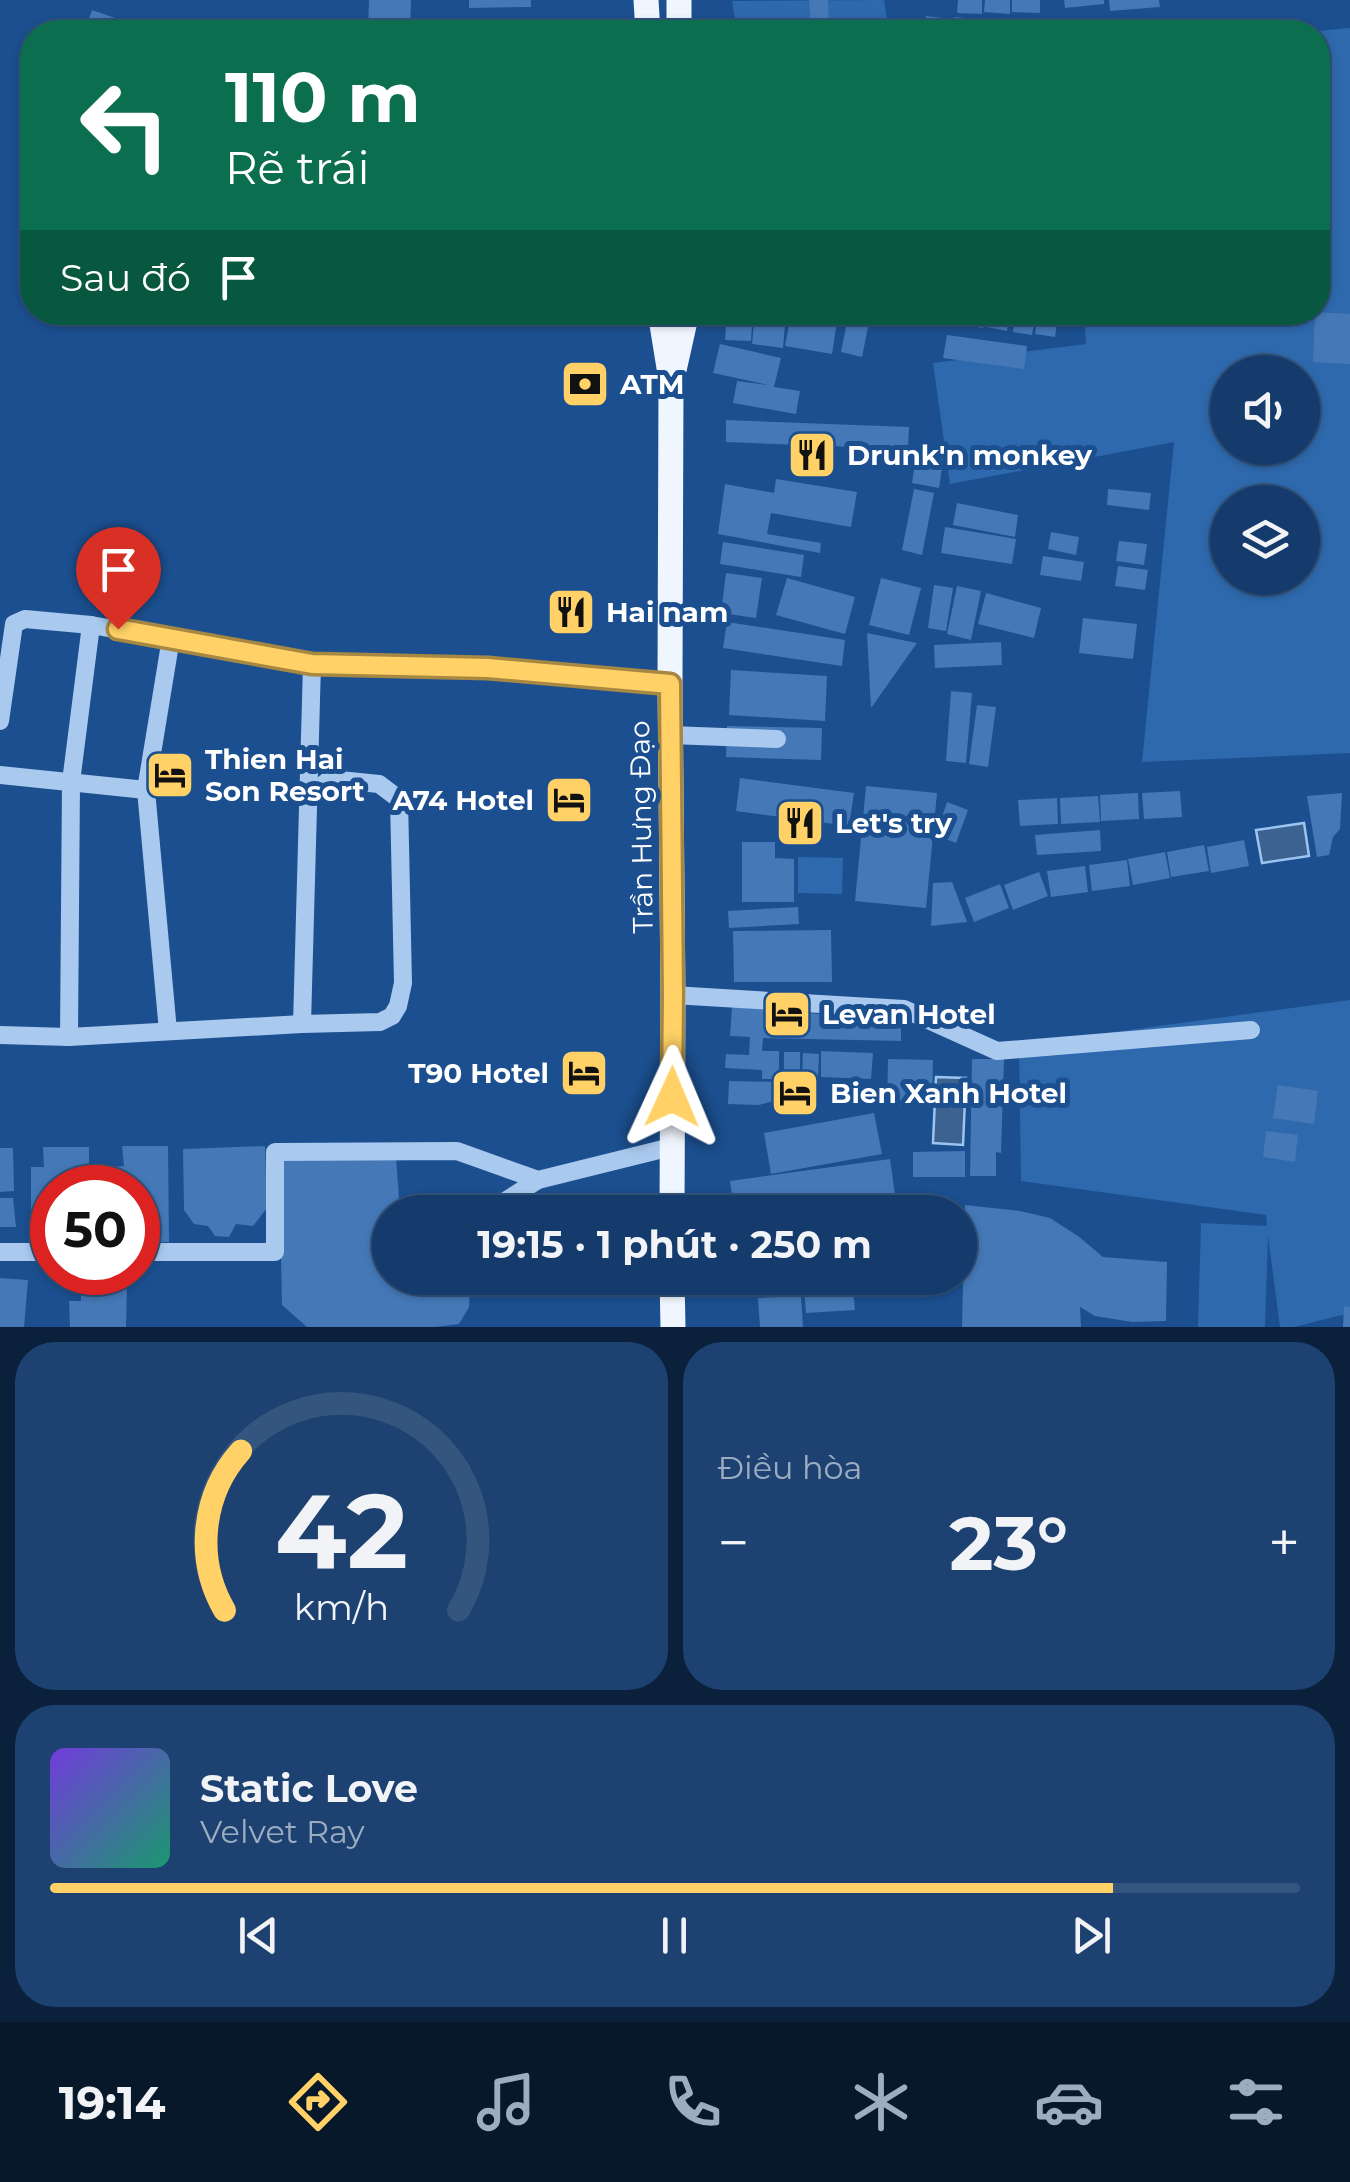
<!DOCTYPE html>
<html lang="vi">
<head>
<meta charset="utf-8">
<style>
	body { margin:0; font-family:Montserrat,sans-serif; background:#1d4271; color:#f1f3f6; height:100vh; display:flex; flex-direction:column; font-size:38px; white-space:nowrap }
	* { box-sizing:border-box; margin:0 }
	p { font-size:32px; color:#9dadc1 }
	.icon { flex:none; width:55px; height:55px; fill:none; stroke:currentColor; stroke-width:2; stroke-linecap:round; stroke-linejoin:round }
	.map { position:relative; height:1327px; overflow:hidden }
	.drawer { display:flex; flex-direction:column; gap:15px; padding:15px; background:#0b203b; flex:1 }
	.drawer>* { flex:none }
	.top-card { position:absolute; left:20px; top:20px; width:1310px; height:305px; border-radius:40px; box-shadow:0 2px 8px #0004,0 0 0 2px #33557e; background:#0b6e4f; color:#fff; overflow:hidden }
	.controls { position:absolute; left:1210px; top:355px; display:grid; gap:20px }
	.controls a { display:grid; place-items:center; width:110px; height:110px; border-radius:50%; background:#143b6b; box-shadow:0 2px 8px #0004,0 0 0 2px #33557e; font-size:50px }
	.speed { position:absolute; left:30px; top:1165px; display:flex; gap:20px; font-size:50px; font-weight:700; text-align:center }
	.speed>* { display:grid; place-content:center; width:130px; height:130px; border-radius:50%; background:#143b6b; box-shadow:0 2px 8px #0004,0 0 0 2px #33557e; line-height:1 }
	.speed .limit { border:15px solid #d22; background:#fff; color:#111 }
	.pin { position:absolute; display:grid; place-items:center; width:85px; height:85px; color:#fff; margin:-102px -42px; border-radius:50% 50% 50% 0; rotate:-45deg; box-shadow:0 0 10px #0007 }
	.pin .icon { rotate:45deg }
	.me { position:absolute; width:110px; margin:-55px; rotate:1deg; stroke-linejoin:round; filter:drop-shadow(0 0 8px #0008) }
	.turn { display:flex; align-items:center; gap:35px; height:210px; padding:0 40px; font-size:45px }
	.turn .icon { width:130px; height:130px; stroke-width:2.5 }
	.turn b { display:block; font-size:70px; line-height:85px }
	.then { display:flex; align-items:center; height:95px; padding:0 40px; background:#0003; gap:20px; font-size:38px }
	.big { font-size:75px; font-weight:700; line-height:1.1 }
	.drawer .card { flex:1; display:flex; flex-direction:column; justify-content:center; gap:15px; min-width:0; padding:0 35px; border-radius:40px; background:#1d4271 }
	.drawer .dial { align-items:center; gap:0 }
	.dial svg { height:260px; overflow:visible; fill:none; stroke:#33557e; stroke-width:7; stroke-linecap:round; text-anchor:middle }
	.dial text { fill:#f1f3f6; stroke:none }
	.song { display:flex; align-items:center; gap:30px }
	.cover { width:120px; height:120px; border-radius:15px; background:linear-gradient(135deg,hsl(260 70% 55%),hsl(160 70% 35%)) }
	.played { height:10px; border-radius:5px; background:linear-gradient(90deg,#ffd166 85%,#33557e 85%) }
	.keys { display:flex; justify-content:space-around; direction:ltr }
	.heat { display:flex; justify-content:space-between; align-items:center; font-size:55px; direction:ltr }
	.drawer .tiles { flex:1; display:grid; gap:15px; grid-template-columns:1fr 1fr }
	.card:last-child { grid-column:span 2 }
	.trip { position:absolute; left:372px; top:1195px; width:605px; height:100px; border-radius:50px; background:#143b6b; box-shadow:0 2px 8px #0004,0 0 0 2px #33557e; font-weight:700; line-height:100px; text-align:center }
	.dock { display:flex; height:160px; justify-content:space-around; align-items:center; background:#08182b; color:#9dadc1 }
	.dock .icon { width:70px; height:70px }
	.dock .active { color:#ffd166 }
	.dock b { font-size:45px; color:#f1f3f6 }
	.map>svg:first-child { display:block }
</style>
</head>
<body>
<div class="map">
<svg width="1350" height="1327" viewBox="0 0 1350 1327">
	<rect width="100%" height="100%" fill="#1b4f8f"/>
	<!-- green -->
	<g fill="#2e69ad" fill-rule="evenodd">
		<path d="M884,0L889,32H737L732,1Z"/>
		<path d="M1350,28V753L1142,762L1174,442L950,484L933,363L1086,344L1084,313L1318,312V32H1306ZM1228,372H1302V448H1228ZM1228,502H1302V578H1228Z"/>
		<path d="M798,857L843,858L842,894L798,893Z"/>
		<path d="M1350,1000V1313L1294,1327H1280L1268,1236L1265,1327H1198L1201,1223L1267,1226L1266,1215L1021,1181L1019,1045Z"/>
	</g>
	<!-- water -->
	<g fill="#3c6290" stroke="#9cc4f0" stroke-width="2.5">
		<path d="M1304,823L1309,856L1262,863L1256,830Z"/>
		<path d="M936,1077L966,1078L963,1145L933,1143Z"/>
	</g>
	<!-- building -->
	<g fill="#4478b7">
		<path d="M369,0H411L410,32H368Z"/>
		<path d="M469,0H531V7L469,8Z"/>
		<path d="M809,0H828L829,27H811Z"/>
		<path d="M958,0H982V14L957,13Z"/>
		<path d="M985,0H1010V14L984,12Z"/>
		<path d="M1012,0H1040V13L1012,12Z"/>
		<path d="M1064,0H1104V4L1065,8Z"/>
		<path d="M1109,0H1159L1160,7L1110,11Z"/>
		<path d="M92,10L121,20L117,32H84Z"/>
		<path d="M926,16L950,19L948,32H924Z"/>
		<path d="M954,17L1012,22L1011,32H953Z"/>
		<path d="M1051,18L1077,22L1075,32H1048Z"/>
		<path d="M1016,20L1046,21V32H1015Z"/>
		<path d="M755,312H786L783,348L752,344Z"/>
		<path d="M965,312H985L983,328L963,325Z"/>
		<path d="M989,312H1009L1007,331L987,327Z"/>
		<path d="M1016,312H1036L1032,335L1013,332Z"/>
		<path d="M1038,312L1058,315L1055,337L1035,334Z"/>
		<path d="M1315,312L1350,314V364L1313,362Z"/>
		<path d="M791,314L837,321L832,354L785,346Z"/>
		<path d="M848,317L869,322L862,357L841,352Z"/>
		<path d="M726,324L752,325L751,341L725,340Z"/>
		<path d="M947,335L1027,346L1024,369L943,358Z"/>
		<path d="M720,344L781,358L774,387L800,391L796,414L733,403L737,381L769,385L713,373Z"/>
		<path d="M726,420L909,427L908,449L726,442Z"/>
		<path d="M918,443L945,447L939,488L912,483Z"/>
		<path d="M776,479L857,492L851,527L771,513L767,534L821,543L820,553L718,534L725,484L774,493Z"/>
		<path d="M914,489L934,493L922,555L902,550Z"/>
		<path d="M1108,489L1151,493L1149,510L1107,505Z"/>
		<path d="M957,503L1018,515L1015,537L953,525Z"/>
		<path d="M945,527L1016,539L1012,564L941,553Z"/>
		<path d="M1051,532L1079,537L1076,555L1048,549Z"/>
		<path d="M1119,541L1147,544L1144,565L1116,561Z"/>
		<path d="M723,542L804,555L801,577L720,564Z"/>
		<path d="M1043,556L1084,562L1081,581L1040,575Z"/>
		<path d="M1118,566L1148,570L1145,590L1115,586Z"/>
		<path d="M726,573L762,578L756,618L721,613Z"/>
		<path d="M787,578L855,597L845,634L776,615Z"/>
		<path d="M881,578L921,588L909,635L869,625Z"/>
		<path d="M934,585L953,588L946,631L928,628Z"/>
		<path d="M957,586L981,591L971,640L947,634Z"/>
		<path d="M986,593L1041,608L1034,638L978,624Z"/>
		<path d="M1083,618L1137,624L1133,659L1079,653Z"/>
		<path d="M727,622L845,640L842,666L723,648Z"/>
		<path d="M867,633L917,643L871,708Z"/>
		<path d="M1001,642L1002,665L935,668L934,645Z"/>
		<path d="M731,670L827,676L825,721L729,715Z"/>
		<path d="M951,691L972,693L966,763L946,761Z"/>
		<path d="M977,705L996,707L988,767L969,764Z"/>
		<path d="M727,726L822,728L821,760L726,757Z"/>
		<path d="M740,778L854,793L849,826L736,811Z"/>
		<path d="M866,786L937,793L926,908L855,901Z"/>
		<path d="M1180,791L1182,817L1144,819L1142,793Z"/>
		<path d="M1138,793L1139,819L1101,821L1100,795Z"/>
		<path d="M1342,793L1340,829L1333,837L1329,855L1317,857L1307,796Z"/>
		<path d="M1098,796L1100,822L1061,824L1060,798Z"/>
		<path d="M1057,798L1058,824L1020,826L1018,800Z"/>
		<path d="M947,802L968,810L956,843L936,835Z"/>
		<path d="M1100,830L1101,851L1037,855L1035,835Z"/>
		<path d="M1244,840L1249,866L1211,873L1207,847Z"/>
		<path d="M742,842H775V858L794,859V902H742Z"/>
		<path d="M1204,845L1209,871L1171,877L1167,852Z"/>
		<path d="M1165,852L1170,878L1133,885L1128,859Z"/>
		<path d="M1127,860L1130,886L1092,891L1089,865Z"/>
		<path d="M1085,866L1088,892L1051,897L1047,871Z"/>
		<path d="M1039,872L1048,896L1013,910L1004,885Z"/>
		<path d="M952,882L967,922L931,926L933,883Z"/>
		<path d="M1000,884L1009,908L974,922L965,898Z"/>
		<path d="M798,907L799,924L729,928L728,911Z"/>
		<path d="M831,930L832,982H734L733,931Z"/>
		<path d="M732,1007L820,1014L901,1016V1041L763,1038L762,1051H779V1079H762V1070L725,1068L726,1054L749,1055L750,1037L730,1036Z"/>
		<path d="M821,1051L873,1053L871,1079L821,1077Z"/>
		<rect x="784" y="1052" width="16" height="24"/>
		<path d="M803,1053L819,1054L818,1078L802,1077Z"/>
		<path d="M888,1059L933,1060L932,1106L887,1105Z"/>
		<path d="M972,1059H1004L1001,1153L996,1152V1176H970Z"/>
		<path d="M729,1081L783,1082V1098L759,1105L728,1104Z"/>
		<path d="M815,1082L816,1095L790,1097L789,1084Z"/>
		<path d="M1278,1085L1318,1091L1314,1124L1273,1118Z"/>
		<path d="M874,1113L882,1154L771,1174L764,1133Z"/>
		<path d="M1266,1131L1298,1135L1295,1162L1263,1157Z"/>
		<path d="M122,1146H168L169,1242L138,1243V1188H110V1167L124,1166Z"/>
		<path d="M265,1146L267,1208L253,1226L236,1224L229,1237L215,1236L208,1226L194,1224L184,1210L183,1149Z"/>
		<path d="M43,1147H89V1188H52V1244H46L45,1227L31,1228V1167H44Z"/>
		<path d="M0,1148H13L14,1191L0,1192Z"/>
		<path d="M965,1151V1177H913V1152Z"/>
		<path d="M279,1156L396,1157L400,1212H390V1278H455L470,1290L469,1307L459,1324L435,1327H307L282,1305Z"/>
		<path d="M890,1159L897,1209L867,1212H734L730,1181Z"/>
		<path d="M0,1198H13L16,1227H0Z"/>
		<path d="M965,1205L1020,1211L1050,1218L1078,1236L1103,1257L1167,1262L1166,1321L1132,1322L1095,1316L1080,1307L1081,1327H962Z"/>
		<path d="M0,1278L28,1280L24,1327H0Z"/>
		<path d="M749,1278H796L797,1287L750,1289Z"/>
		<path d="M829,1278H852L855,1310L806,1313L803,1279Z"/>
		<path d="M81,1284H127L126,1327H70L69,1301H81Z"/>
		<path d="M801,1296L803,1327H760L758,1298Z"/>
		<path d="M1344,1306L1350,1307V1327H1343Z"/>
	</g>
	<g fill="none" stroke-linecap="round" stroke-linejoin="round">
		<!-- minor -->
		<g stroke="#a9c9ee" stroke-width="18">
			<path d="M0,721L14,624L25,619L91,625L312,664L487,669L670,684"/>
			<path d="M670,735L777,739"/>
			<path d="M0,775L146,790"/>
			<path d="M673,995L904,1009L997,1051L1251,1030"/>
			<path d="M302,1024L312,664"/>
			<path d="M168,1031L146,790L171,638"/>
			<path d="M0,1035L69,1037L302,1024L380,1022L392,1016L398,1006L403,983L399,799L379,784L330,779L309,796"/>
			<path d="M69,1037L71,782L91,625"/>
			<path d="M488,1212L538,1180"/>
			<path d="M0,1252H52"/>
			<path d="M138,1252H275V1152L457,1151L538,1180L671,1147"/>
		</g>
		<!-- major -->
		<g stroke="#f0f6ff" stroke-width="25">
			<path d="M646,0L648,32"/>
			<path d="M679,0V32"/>
			<path d="M660,312L671,380L670,684L673,995L672,1212"/>
			<path d="M674,370L687,312"/>
			<path d="M672,1278L673,1327"/>
		</g>
	</g>
	<g fill="none" stroke-linecap="round" stroke-linejoin="round">
		<!-- route casing -->
		<g stroke="#a68842" stroke-width="25">
			<path id="route" d="M118,629L312,664L488,668L670,684L673,994L672,1097"/>
		</g>
		<!-- route -->
		<use href="#route" stroke="#ffd166" stroke-width="18"/>
	</g>
	<!-- icons -->
	<defs>
		<g id="bank-square" transform="scale(2.5)"><rect x="-9" y="-9" width="18" height="18" rx="4" fill="#ffd166" stroke="#1b4f8f"/><path d="M-6-4H6V4H-6ZM0-2.3a2.3 2.3 0 1 0 0 4.6a2.3 2.3 0 1 0 0-4.6Z" fill="#111"/></g>
		<g id="restaurant-square" transform="scale(2.5)"><rect x="-9" y="-9" width="18" height="18" rx="4" fill="#ffd166" stroke="#1b4f8f"/><path d="M-5-6h1v4h1v-4h1v4h1v-4h1v5L-1.5 .5V6h-2V.5L-5-1ZM5-6V6H3V1.5H1.5Q1.5-4 5-6Z" fill="#111"/></g>
		<g id="hotel-square" transform="scale(2.5)"><rect x="-9" y="-9" width="18" height="18" rx="4" fill="#ffd166" stroke="#1b4f8f"/><path d="M-6-4.5h1.5V1H6V5H4.5V3h-9V5H-6ZM-4 0a1.8 1.8 0 1 1 3.6 0ZM.5 0V-2.5h3Q6-2.5 6 0Z" fill="#111"/></g>
	</defs>
	<g fill-rule="evenodd">
		<use href="#bank-square" x="585" y="384"/>
		<use href="#restaurant-square" x="812" y="455"/>
		<use href="#restaurant-square" x="571" y="612"/>
		<use href="#hotel-square" x="170" y="775"/>
		<use href="#hotel-square" x="569" y="800"/>
		<use href="#restaurant-square" x="800" y="823"/>
		<use href="#hotel-square" x="787" y="1014"/>
		<use href="#hotel-square" x="584" y="1073"/>
		<use href="#hotel-square" x="795" y="1093"/>
	</g>
	<g text-anchor="middle" dominant-baseline="central" stroke-width="10" stroke-linejoin="round" paint-order="stroke">
		<!-- poi labels -->
		<g font-size="28" font-weight="bold" fill="#fff" stroke="#1b4f8f" text-anchor="start">
			<text x="620" y="384">ATM</text>
			<text x="847" y="455">Drunk'n monkey</text>
			<text x="606" y="612">Hai nam</text>
			<text x="205" y="759">Thien Hai<tspan x="205" dy="32">Son Resort</tspan></text>
			<text x="534" y="800" text-anchor="end">A74 Hotel</text>
			<text x="835" y="823">Let's try</text>
			<text x="822" y="1014">Levan Hotel</text>
			<text x="549" y="1073" text-anchor="end">T90 Hotel</text>
			<text x="830" y="1093">Bien Xanh Hotel</text>
		</g>
		<!-- street labels -->
		<g font-size="28" fill="#fff" stroke="#1b4f8f">
			<text transform="translate(641 827) rotate(-91)">Trần Hưng Đạo</text>
		</g>
	</g>
</svg>
<div class="controls">
<a><svg class="icon" aria-label="sound" viewBox="0 0 24 24"><path d="M4 9h4l5-4v14l-5-4H4zM17 9q2 3 0 6"/></svg></a>
<a><svg class="icon" aria-label="layers" viewBox="0 0 24 24"><path d="M12 4l9 5-9 5-9-5zM3 14l9 5 9-5"/></svg></a>
</div>
<div class="speed"><div class="limit">50</div></div>
<div class="pin" style="left:118px;top:629px;background:#d93025"><svg class="icon" aria-label="arrive" viewBox="0 0 24 24"><path d="M6 21V4h12l-3 4 3 4H6"/></svg></div>
<svg class="me" style="left:672px;top:1097px" viewBox="-20 -20 40 40"><path d="M0-17L14 15 0 8-14 15z" fill="#ffd166" stroke="#fff" stroke-width="4"/></svg>
<div class="trip">19:15 · 1 phút · 250 m</div>
<div class="top-card">
<div class="turn"><svg class="icon" aria-label="left" viewBox="0 0 24 24"><path d="M17 20v-9H6M10 6l-5 5 5 5"/></svg><div><b>110 m</b>Rẽ trái</div></div>
<div class="then">Sau đó<svg class="icon" aria-label="arrive" viewBox="0 0 24 24"><path d="M6 21V4h12l-3 4 3 4H6"/></svg></div>
</div>
</div>
<section class="drawer">
<div class="tiles">
<div class="card dial"><svg viewBox="0 0 100 80">
<path d="M14 69A42 42 0 1 1 86 69"/>
<path d="M14 69A42 42 0 0 1 19 20" stroke="#ffd166"/>
<text x="50" y="56" font-size="32" font-weight="700">42</text>
<text x="50" y="72" font-size="11">km/h</text>
</svg></div>
<div class="card"><p>Điều hòa</p>
<div class="heat"><a>−</a><b class="big">23°</b><a>+</a></div>
</div>
<div class="card">
<div class="song"><i class="cover"></i><div><b>Static Love</b><p>Velvet Ray</p></div></div>
<div class="played"></div>
<div class="keys"><svg class="icon" aria-label="previous" viewBox="0 0 24 24"><path d="M18 5L8 12l10 7zM5 5v14"/></svg><svg class="icon" aria-label="pause" viewBox="0 0 24 24"><path d="M8 5v14M16 5v14"/></svg><svg class="icon" aria-label="next" viewBox="0 0 24 24"><path d="M6 5l10 7-10 7zM19 5v14"/></svg></div>
</div>
</div>
</section>
<nav class="dock">
<b>19:14</b>
<svg class="icon active" aria-label="directions" viewBox="0 0 24 24"><path d="M12 3l9 9-9 9-9-9zM9 14v-3h6M13 9l2 2-2 2"/></svg>
<svg class="icon" aria-label="music" viewBox="0 0 24 24"><path d="M9 18V5l10-2v13"/><circle cx="6" cy="18" r="3"/><circle cx="16" cy="16" r="3"/></svg>
<svg class="icon" aria-label="phone" viewBox="0 0 24 24"><path d="M5 4h4l2 5-3 2q2 4 5 5l2-3 5 2v4C11 20 4 13 5 4z"/></svg>
<svg class="icon" aria-label="climate" viewBox="0 0 24 24"><path d="M12 3v18M4 7l16 10M4 17L20 7"/></svg>
<svg class="icon" aria-label="car" viewBox="0 0 24 24"><path d="M5 17H2v-5l4-1 3-4h7l3 4 3 1v5h-3M9 17h6M6 11h13"/><circle cx="7" cy="17" r="2"/><circle cx="17" cy="17" r="2"/></svg>
<svg class="icon" aria-label="filters" viewBox="0 0 24 24"><path d="M4 7h16M4 17h16"/><circle cx="9" cy="7" r="2"/><circle cx="15" cy="17" r="2"/></svg>
</nav>
</body>
</html>
